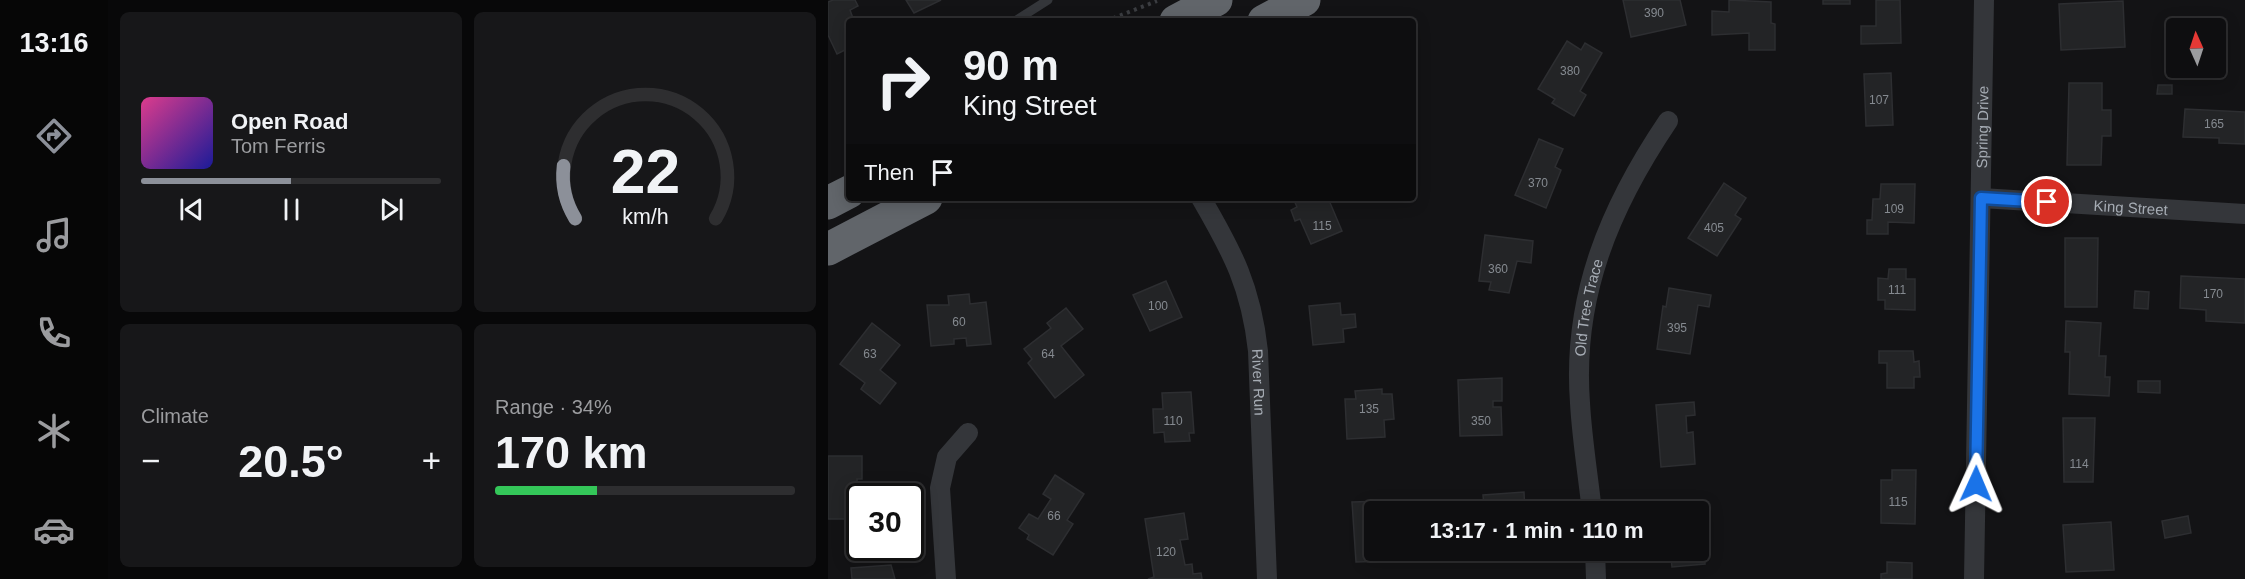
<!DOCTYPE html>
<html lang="en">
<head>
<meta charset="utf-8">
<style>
	body { margin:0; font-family:Helvetica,sans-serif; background:#171719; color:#f1f3f6; height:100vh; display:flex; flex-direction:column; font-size:22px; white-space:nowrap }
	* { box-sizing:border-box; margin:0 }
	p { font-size:20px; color:#9b9c9f }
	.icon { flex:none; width:33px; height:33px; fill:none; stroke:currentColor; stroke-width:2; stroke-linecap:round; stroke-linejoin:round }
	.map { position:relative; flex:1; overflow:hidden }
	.drawer { display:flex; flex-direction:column; gap:12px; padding:12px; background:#080809; width:720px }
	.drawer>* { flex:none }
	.top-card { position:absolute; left:18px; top:18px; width:570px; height:183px; border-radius:6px; box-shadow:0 3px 15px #0003,0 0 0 2px #2e2e30; background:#0e0e10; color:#f1f3f6; overflow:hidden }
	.needle { width:39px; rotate:357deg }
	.tools { position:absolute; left:1338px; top:18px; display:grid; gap:12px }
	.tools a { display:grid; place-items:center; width:60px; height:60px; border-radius:6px; background:#0e0e10; box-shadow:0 3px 15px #0003,0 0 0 2px #2e2e30; font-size:30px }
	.speed { position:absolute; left:18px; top:483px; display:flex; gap:12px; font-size:30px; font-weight:700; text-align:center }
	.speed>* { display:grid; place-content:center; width:78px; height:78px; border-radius:50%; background:#0e0e10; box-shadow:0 3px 15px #0003,0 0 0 2px #2e2e30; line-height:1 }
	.speed .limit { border:3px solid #111; border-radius:9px; background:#fff; color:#111 }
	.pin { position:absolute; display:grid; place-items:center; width:51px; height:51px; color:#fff; margin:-26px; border:3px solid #fff; border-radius:50%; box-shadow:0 2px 6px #0007 }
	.me { position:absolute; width:66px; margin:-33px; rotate:1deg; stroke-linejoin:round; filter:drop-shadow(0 0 4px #0008) }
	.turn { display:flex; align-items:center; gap:21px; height:126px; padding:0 18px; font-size:27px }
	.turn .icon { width:78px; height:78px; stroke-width:2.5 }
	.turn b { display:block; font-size:42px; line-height:51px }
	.then { display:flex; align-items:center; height:57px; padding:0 18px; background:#0003; gap:12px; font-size:22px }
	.big { font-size:45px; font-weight:800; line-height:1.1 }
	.drawer .widget { flex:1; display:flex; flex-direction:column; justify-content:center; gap:9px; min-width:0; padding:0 21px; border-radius:9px; background:#171719 }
	.drawer .dial { align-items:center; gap:0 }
	.dial svg { height:156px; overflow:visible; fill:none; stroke:#2e2e30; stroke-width:7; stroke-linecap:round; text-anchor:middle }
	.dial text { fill:#f1f3f6; stroke:none }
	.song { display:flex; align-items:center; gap:18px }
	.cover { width:72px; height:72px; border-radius:9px; background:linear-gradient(135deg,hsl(330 70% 55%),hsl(240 70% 35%)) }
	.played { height:6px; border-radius:3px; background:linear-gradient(90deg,#8c9099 50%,#2e2e30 50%) }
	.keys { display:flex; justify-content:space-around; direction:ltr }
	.heat { display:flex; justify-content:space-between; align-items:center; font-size:33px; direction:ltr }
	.charge { height:9px; border-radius:4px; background:linear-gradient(90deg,#34c759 34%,#2e2e30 0) }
	.drawer .tiles { flex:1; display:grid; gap:12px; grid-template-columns:repeat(2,1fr) }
	.trip { position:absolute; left:536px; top:501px; width:345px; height:60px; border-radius:6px; background:#0e0e10; box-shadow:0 3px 15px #0003,0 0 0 2px #2e2e30; font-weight:800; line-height:60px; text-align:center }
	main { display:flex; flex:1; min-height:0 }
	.tabs { display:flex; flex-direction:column; width:108px; justify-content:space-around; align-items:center; background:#060606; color:#9b9c9f }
	.tabs .icon { width:42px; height:42px }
	.tabs .active { color:#8c9099 }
	.tabs b { font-size:27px; color:#f1f3f6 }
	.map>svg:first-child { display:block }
</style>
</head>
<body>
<main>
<nav class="tabs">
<b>13:16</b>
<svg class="icon active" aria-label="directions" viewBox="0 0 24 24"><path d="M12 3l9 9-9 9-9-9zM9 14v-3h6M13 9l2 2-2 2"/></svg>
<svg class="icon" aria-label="music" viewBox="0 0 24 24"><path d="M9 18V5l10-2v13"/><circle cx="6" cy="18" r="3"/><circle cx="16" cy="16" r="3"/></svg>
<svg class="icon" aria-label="phone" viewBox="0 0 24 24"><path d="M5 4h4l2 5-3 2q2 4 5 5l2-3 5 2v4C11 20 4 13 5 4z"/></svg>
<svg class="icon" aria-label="climate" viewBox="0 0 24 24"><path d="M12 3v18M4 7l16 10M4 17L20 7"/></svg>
<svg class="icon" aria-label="car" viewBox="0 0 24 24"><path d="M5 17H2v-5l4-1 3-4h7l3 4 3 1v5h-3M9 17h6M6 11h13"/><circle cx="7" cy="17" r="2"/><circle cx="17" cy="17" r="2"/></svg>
</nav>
<section class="drawer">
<div class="tiles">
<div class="widget">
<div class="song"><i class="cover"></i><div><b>Open Road</b><p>Tom Ferris</p></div></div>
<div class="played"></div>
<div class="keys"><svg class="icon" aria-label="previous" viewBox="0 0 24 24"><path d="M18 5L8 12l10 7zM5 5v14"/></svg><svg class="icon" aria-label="pause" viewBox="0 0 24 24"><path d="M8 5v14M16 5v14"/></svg><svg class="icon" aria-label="next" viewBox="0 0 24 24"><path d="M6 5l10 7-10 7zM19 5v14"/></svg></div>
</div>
<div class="widget dial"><svg viewBox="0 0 100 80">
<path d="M14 69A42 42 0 1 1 86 69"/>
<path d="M14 69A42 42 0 0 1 8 42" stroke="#8c9099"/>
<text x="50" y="56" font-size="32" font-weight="700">22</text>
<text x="50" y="72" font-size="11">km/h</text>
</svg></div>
<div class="widget"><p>Climate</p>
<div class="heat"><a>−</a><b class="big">20.5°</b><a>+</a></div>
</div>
<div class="widget"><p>Range · 34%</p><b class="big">170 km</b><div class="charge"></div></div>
</div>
</section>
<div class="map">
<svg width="1417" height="579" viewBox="0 0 1417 579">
	<rect width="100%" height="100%" fill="#131315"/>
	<!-- building -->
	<g fill="#232426" stroke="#2d2e31" stroke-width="1.5">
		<path d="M5,0H27L30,6L22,10L26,21H21V48L9,54L0,35V2Z"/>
		<path d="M78,0H113L86,13Z"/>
		<path d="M795,0H852L858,25L803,37Z"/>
		<path d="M901,0L943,2V23L947,24V50H921V33L884,35V11L901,12Z"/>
		<rect x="995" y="0" width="27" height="4"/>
		<path d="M1048,0H1072L1073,43L1033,44V26H1048Z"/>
		<path d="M1295,1L1297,47L1233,50L1231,4Z"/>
		<path d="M739,41L753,50L757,43L774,53L752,91L758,95L746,116L724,103L727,99L710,89Z"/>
		<path d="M1063,73L1065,125L1038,126L1036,74Z"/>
		<path d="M1241,83H1274V110H1283V136H1274L1273,165H1239Z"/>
		<path d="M1330,85H1344V94H1329Z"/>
		<path d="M1357,109L1417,112V144L1391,143V138L1355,137Z"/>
		<path d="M711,139L735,149L727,167L733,170L718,208L687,195Z"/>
		<path d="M896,183L918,198L907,215L913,219L889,256L860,238Z"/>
		<path d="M1053,184H1087L1086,223L1060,222V234H1039V220H1044L1045,199H1052Z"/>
		<path d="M465,198H500L514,231L483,244L472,219L467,221L463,210L469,207Z"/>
		<path d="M657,235L705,241L703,263L689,261L681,293L661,290L663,282L651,281Z"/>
		<path d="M1237,238H1270L1269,307H1237Z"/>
		<path d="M1061,269H1078V279H1087V310L1057,309V300H1050V278L1060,279Z"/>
		<path d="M1353,276L1417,279V323L1378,321V310L1352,308Z"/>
		<path d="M338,281L354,317L322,331L305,295Z"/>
		<path d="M841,288L883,295L881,307L870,305L862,354L829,349L835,306L838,307Z"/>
		<path d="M1307,291L1321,292L1320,309L1306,308Z"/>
		<path d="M141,294L142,304L158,302L163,344L139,346L138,338L126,339V344L103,346L99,305H121L120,296Z"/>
		<path d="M512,303L513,315L527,314L528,327L515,329L516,342L485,345L481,306Z"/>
		<path d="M238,308L255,329L233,346L256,375L227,398L200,363L204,359L196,349L223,328L219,323Z"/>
		<path d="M1238,321L1273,323L1271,356H1278L1277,377H1282L1281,396L1241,394L1242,352H1237Z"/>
		<path d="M44,323L72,345L52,370L68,383L52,404L33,389L37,383L12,364Z"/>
		<path d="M1051,351H1085L1086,362L1091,361L1092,377H1086V388H1059V363H1051Z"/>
		<path d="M674,378V401H665V407H673L674,435L632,436L630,380Z"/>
		<path d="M1310,381H1332V393L1310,392Z"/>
		<path d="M554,389V394H564L566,419L556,420L557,437L519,439L517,399H528L527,391Z"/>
		<path d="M363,392L366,433H361L362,441L337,442L336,432L326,433L325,409H335L334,393Z"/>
		<path d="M866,402L867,415L858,416L859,433L865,432L867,464L833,467L828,405Z"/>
		<path d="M1235,418H1267L1265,482H1236Z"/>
		<path d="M0,456H34V479H29L30,519H0Z"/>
		<path d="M1064,470H1088L1087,524L1053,523V480H1064Z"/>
		<path d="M227,475L256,494L239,520L245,524L225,555L199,539L201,535L191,528L201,514L210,519L223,499L215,494Z"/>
		<path d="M696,492L697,512H666V507H656L655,495Z"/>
		<path d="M558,501L559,512H546V550H559L560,561L528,562L524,502Z"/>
		<path d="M873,508L877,564L844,567L842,550H870V512L843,510Z"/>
		<path d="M356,513L360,539L352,540L357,565L364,564L365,574L373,573L374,579H320L326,577L317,519Z"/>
		<path d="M1360,516L1363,533L1337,538L1334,521Z"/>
		<path d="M1283,522L1286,570L1238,572L1235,525Z"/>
		<path d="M665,550H700V555L665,557Z"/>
		<path d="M1059,562L1084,563V579H1053V574L1059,573Z"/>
		<path d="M63,565L67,579H24L23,568Z"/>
	</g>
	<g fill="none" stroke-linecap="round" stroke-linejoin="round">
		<!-- path -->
		<path stroke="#3b3d41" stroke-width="4" stroke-dasharray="3 4.5" stroke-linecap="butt" d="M278,21L329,1"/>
		<!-- lane -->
		<path stroke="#34363a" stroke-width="9" d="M187,21L220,0"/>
		<!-- street -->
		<g stroke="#34363a" stroke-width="20">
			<path id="s1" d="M373,198C405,253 423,287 430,351L439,579"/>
			<path id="s2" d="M1153,198L1417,214"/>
			<path id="s3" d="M764,512C760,475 754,439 752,403C744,296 782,207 840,121"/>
			<path d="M767,550L768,579"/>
			<path d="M118,579L112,488L119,457L140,433"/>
			<path id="s4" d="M1146,579L1156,0"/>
		</g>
		<!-- highway -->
		<g stroke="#61656a" stroke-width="33">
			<path d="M348,21L388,0"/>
			<path d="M436,21L476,0"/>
			<path d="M0,203L21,192"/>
			<path d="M0,249L98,198"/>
		</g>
	</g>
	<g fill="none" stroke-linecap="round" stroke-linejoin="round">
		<!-- route casing -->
		<g stroke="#114b97" stroke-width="15">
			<path id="route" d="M1148,484L1153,198L1219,202"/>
		</g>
		<!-- route -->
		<use href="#route" stroke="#1a73e8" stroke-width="10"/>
	</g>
	<g text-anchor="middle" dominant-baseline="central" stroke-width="6" stroke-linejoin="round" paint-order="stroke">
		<!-- number labels -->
		<g font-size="12" fill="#858a90">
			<text x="826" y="13">390</text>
			<text x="742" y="71">380</text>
			<text x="1051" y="100">107</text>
			<text x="1386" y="124">165</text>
			<text x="710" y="183">370</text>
			<text x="1066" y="209">109</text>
			<text x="494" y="226">115</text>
			<text x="886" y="228">405</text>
			<text x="670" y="269">360</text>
			<text x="1069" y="290">111</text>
			<text x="1385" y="294">170</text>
			<text x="330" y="306">100</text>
			<text x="131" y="322">60</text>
			<text x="849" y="328">395</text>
			<text x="42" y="354">63</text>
			<text x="220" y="354">64</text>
			<text x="541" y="409">135</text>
			<text x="345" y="421">110</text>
			<text x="653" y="421">350</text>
			<text x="1251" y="464">114</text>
			<text x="1070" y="502">115</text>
			<text x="226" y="516">66</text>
			<text x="338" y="552">120</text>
		</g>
		<!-- street labels -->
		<g font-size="15" fill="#a6acb4" stroke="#0e0e10">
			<text stroke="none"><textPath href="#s4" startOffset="452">Spring Drive</textPath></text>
			<text stroke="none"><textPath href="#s2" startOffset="150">King Street</textPath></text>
			<text stroke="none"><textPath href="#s3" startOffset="206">Old Tree Trace</textPath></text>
			<text stroke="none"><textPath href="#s1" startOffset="196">River Run</textPath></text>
		</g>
	</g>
</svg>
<div class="tools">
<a><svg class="needle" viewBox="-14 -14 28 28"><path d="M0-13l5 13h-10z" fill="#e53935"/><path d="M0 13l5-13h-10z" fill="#9b9c9f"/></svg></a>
</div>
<div class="speed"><div class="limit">30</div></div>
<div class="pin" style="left:1219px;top:202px;background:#d93025"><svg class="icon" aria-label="arrive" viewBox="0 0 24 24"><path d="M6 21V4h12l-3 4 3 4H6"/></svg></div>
<svg class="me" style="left:1148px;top:484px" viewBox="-20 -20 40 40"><path d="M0-17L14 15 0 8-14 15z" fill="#1a73e8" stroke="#fff" stroke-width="4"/></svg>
<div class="trip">13:17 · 1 min · 110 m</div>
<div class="top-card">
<div class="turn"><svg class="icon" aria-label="right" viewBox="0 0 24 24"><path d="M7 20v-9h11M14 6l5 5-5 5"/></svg><div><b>90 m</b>King Street</div></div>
<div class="then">Then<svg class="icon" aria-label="arrive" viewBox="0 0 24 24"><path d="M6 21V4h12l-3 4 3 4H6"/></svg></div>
</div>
</div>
</main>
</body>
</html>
